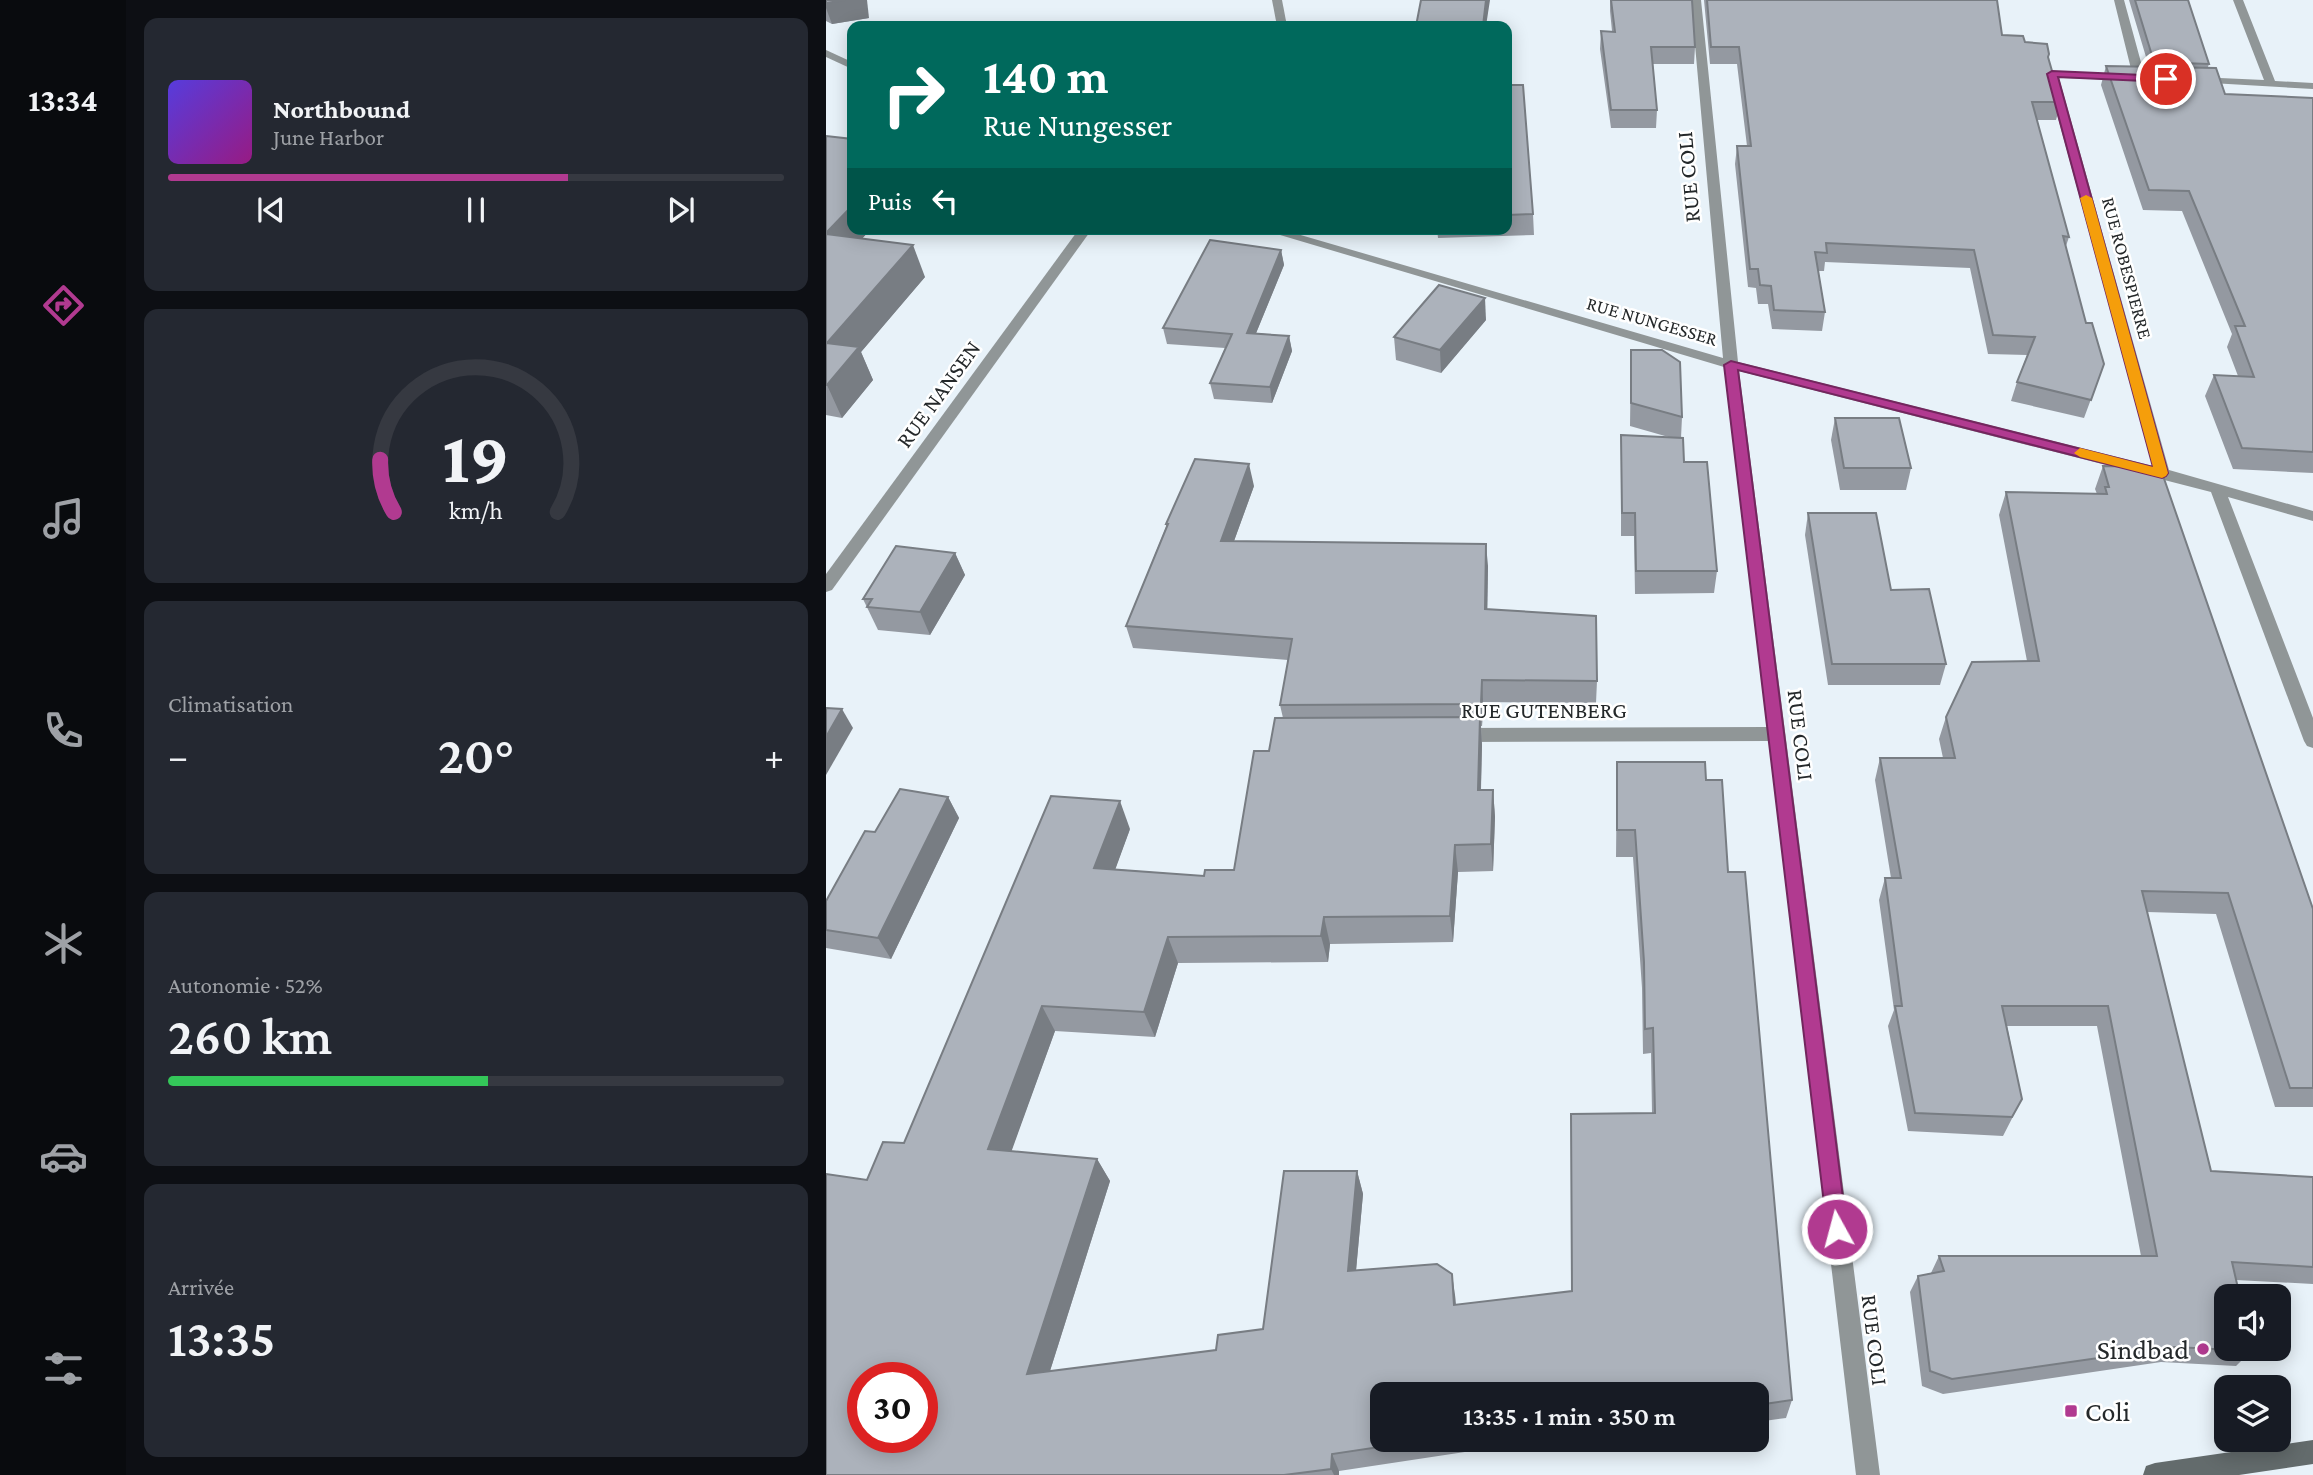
<!DOCTYPE html>
<html lang="fr">
<head>
<meta charset="utf-8">
<style>
	body { margin:0; font-family:"Crimson Pro",serif; background:#242831; color:#f1f3f6; height:100vh; display:flex; flex-direction:column; font-size:26px; white-space:nowrap }
	* { box-sizing:border-box; margin:0 }
	p { font-size:23px; color:#9ea1a6 }
	.icon { flex:none; width:38px; height:38px; fill:none; stroke:currentColor; stroke-width:2; stroke-linecap:round; stroke-linejoin:round }
	.map { position:relative; flex:1; overflow:hidden }
	.side { display:flex; flex-direction:column; gap:18px; padding:18px; background:#0d0f14; width:700px }
	.side>* { flex:none }
	.guide { position:absolute; left:21px; top:21px; width:665px; height:214px; border-radius:14px; box-shadow:0 4px 18px #0003; background:#00695c; color:#fff; overflow:hidden }
	.fabs { position:absolute; left:1388px; top:1284px; display:grid; gap:14px }
	.fabs a { display:grid; place-items:center; width:77px; height:77px; border-radius:14px; background:#171b24; box-shadow:0 4px 18px #0003; font-size:35px }
	.speed { position:absolute; left:21px; top:1362px; display:flex; gap:14px; font-size:35px; font-weight:700; text-align:center }
	.speed>* { display:grid; place-content:center; width:91px; height:91px; border-radius:50%; background:#171b24; box-shadow:0 4px 18px #0003; line-height:1 }
	.speed .limit { border:10px solid #d22; background:#fff; color:#111 }
	.pin { position:absolute; display:grid; place-items:center; width:60px; height:60px; color:#fff; margin:-30px; border:4px solid #fff; border-radius:50%; box-shadow:0 2px 7px #0007 }
	.me { position:absolute; width:77px; margin:-38px; rotate:353deg; stroke-linejoin:round; filter:drop-shadow(0 0 5px #0008) }
	.turn { display:flex; align-items:center; gap:24px; height:147px; padding:0 21px; font-size:32px }
	.turn .icon { width:91px; height:91px; stroke-width:2.5 }
	.turn b { display:block; font-size:49px; line-height:60px }
	.then { display:flex; align-items:center; height:66px; padding:0 21px; background:#0003; gap:14px; font-size:26px }
	.big { font-size:52px; font-weight:600; line-height:1.1 }
	.side .card { flex:1; display:flex; flex-direction:column; justify-content:center; gap:10px; min-width:0; padding:0 24px; border-radius:14px; background:#242831 }
	.side .dial { align-items:center; gap:0 }
	.dial svg { height:182px; overflow:visible; fill:none; stroke:#363941; stroke-width:7; stroke-linecap:round; text-anchor:middle }
	.dial text { fill:#f1f3f6; stroke:none }
	.song { display:flex; align-items:center; gap:21px }
	.cover { width:84px; height:84px; border-radius:10px; background:linear-gradient(135deg,hsl(250 70% 55%),hsl(310 70% 35%)) }
	.played { height:7px; border-radius:4px; background:linear-gradient(90deg,#b13a90 65%,#363941 65%) }
	.keys { display:flex; justify-content:space-around; direction:ltr }
	.heat { display:flex; justify-content:space-between; align-items:center; font-size:38px; direction:ltr }
	.charge { height:10px; border-radius:5px; background:linear-gradient(90deg,#34c759 52%,#363941 0) }
	.trip { position:absolute; left:544px; top:1382px; width:399px; height:70px; border-radius:14px; background:#171b24; box-shadow:0 4px 18px #0003; font-weight:600; line-height:70px; text-align:center }
	main { display:flex; flex:1; min-height:0 }
	.tab-bar { display:flex; flex-direction:column; width:126px; justify-content:space-around; align-items:center; background:#090b0e; color:#9ea1a6 }
	.tab-bar .icon { width:49px; height:49px }
	.tab-bar .current { color:#b13a90 }
	.tab-bar b { font-size:32px; color:#f1f3f6 }
	.map>svg:first-child { display:block }
</style>
</head>
<body>
<main>
<nav class="tab-bar">
<b>13:34</b>
<svg class="icon current" aria-label="directions" viewBox="0 0 24 24"><path d="M12 3l9 9-9 9-9-9zM9 14v-3h6M13 9l2 2-2 2"/></svg>
<svg class="icon" aria-label="music" viewBox="0 0 24 24"><path d="M9 18V5l10-2v13"/><circle cx="6" cy="18" r="3"/><circle cx="16" cy="16" r="3"/></svg>
<svg class="icon" aria-label="phone" viewBox="0 0 24 24"><path d="M5 4h4l2 5-3 2q2 4 5 5l2-3 5 2v4C11 20 4 13 5 4z"/></svg>
<svg class="icon" aria-label="climate" viewBox="0 0 24 24"><path d="M12 3v18M4 7l16 10M4 17L20 7"/></svg>
<svg class="icon" aria-label="car" viewBox="0 0 24 24"><path d="M5 17H2v-5l4-1 3-4h7l3 4 3 1v5h-3M9 17h6M6 11h13"/><circle cx="7" cy="17" r="2"/><circle cx="17" cy="17" r="2"/></svg>
<svg class="icon" aria-label="filters" viewBox="0 0 24 24"><path d="M4 7h16M4 17h16"/><circle cx="9" cy="7" r="2"/><circle cx="15" cy="17" r="2"/></svg>
</nav>
<section class="side">
<div class="card">
<div class="song"><i class="cover"></i><div><b>Northbound</b><p>June Harbor</p></div></div>
<div class="played"></div>
<div class="keys"><svg class="icon" aria-label="previous" viewBox="0 0 24 24"><path d="M18 5L8 12l10 7zM5 5v14"/></svg><svg class="icon" aria-label="pause" viewBox="0 0 24 24"><path d="M8 5v14M16 5v14"/></svg><svg class="icon" aria-label="next" viewBox="0 0 24 24"><path d="M6 5l10 7-10 7zM19 5v14"/></svg></div>
</div>
<div class="card dial"><svg viewBox="0 0 100 80">
<path d="M14 69A42 42 0 1 1 86 69"/>
<path d="M14 69A42 42 0 0 1 8 46" stroke="#b13a90"/>
<text x="50" y="56" font-size="32" font-weight="700">19</text>
<text x="50" y="72" font-size="11">km/h</text>
</svg></div>
<div class="card"><p>Climatisation</p>
<div class="heat"><a>−</a><b class="big">20°</b><a>+</a></div>
</div>
<div class="card"><p>Autonomie · 52%</p><b class="big">260 km</b><div class="charge"></div></div>
<div class="card"><p>Arrivée</p><b class="big">13:35</b></div>
</section>
<div class="map">
<svg width="1487" height="1475" viewBox="0 0 1487 1475">
	<rect width="100%" height="100%" fill="#e8f2f9"/>
	<g fill="none" stroke-linecap="round" stroke-linejoin="round">
		<!-- minor -->
		<g fill="#909697" fill-rule="evenodd">
			<path d="M446,0H456L461,26H451Z"/>
			<path d="M865,0H875L912,362L1327,466L1220,74L1226,71L1302,74L1307,77L1288,0H1298L1319,77L1317,79L1308,77L1302,80L1233,78L1343,470L1487,511V521L1402,497L1487,718V748L1481,746L1478,741L1385,492L913,371L1054,1475H1030L943,741L634,742L628,740L625,735L628,730L634,728L941,727L898,367L434,229H454L897,358Z"/>
			<path d="M1407,0H1417L1449,81L1487,83V89L1368,82V78L1372,77L1438,80Z"/>
			<path d="M0,50L26,62V69L0,57Z"/>
			<path d="M253,229H266L6,590L0,592V574Z"/>
		</g>
		<!-- secondary -->
		<path fill="#636b6c" fill-rule="evenodd" d="M1487,1440V1464L1413,1475H1317L1320,1466L1329,1463Z"/>
	</g>
	<!-- wall -->
	<g fill="#9499a1">
		<path d="M0,0L43,18L6,24L0,21Z"/>
		<path d="M784,0H866L869,47L868,64H827L831,110L830,128H785L774,49L775,31H786L784,11Z"/>
		<path d="M878,0H1171L1176,35L1199,42L1223,54L1222,59L1235,102L1230,120H1211L1243,237L1240,246L1260,323L1278,364L1258,418L1185,401L1191,382L1201,355L1162,354L1144,268L999,262L998,271H992L999,312L996,331L946,329L942,304H932L930,288L922,287L909,164L911,146H921L911,64H884Z"/>
		<path d="M1303,0H1362L1383,64L1382,67L1399,94L1487,98V473L1407,469L1379,396L1388,375L1412,376L1401,347L1406,334L1356,211L1317,210L1275,85L1280,66L1323,67Z"/>
		<path d="M681,85L707,214L708,235L612,238L611,229H681Z"/>
		<path d="M0,136L26,229H45L36,238L99,277L35,352L47,380L16,418L0,415Z"/>
		<path d="M455,250L458,265L430,333L463,336L466,351L446,403L388,399L384,383L399,348L341,344L337,328Z"/>
		<path d="M660,320L615,373L570,360L568,337Z"/>
		<path d="M805,350L856,417L855,438L858,462L891,571L888,593L809,594L808,536H795V435L846,438L804,426Z"/>
		<path d="M1009,418L1085,468L1080,490H1014L1005,440Z"/>
		<path d="M1277,466L1487,909V1107H1449L1390,914L1321,912L1385,1171L1487,1177V1284L1410,1280L1425,1351L1410,1366L1335,1362L1117,1394L1096,1386L1084,1292L1092,1276L1105,1273L1113,1256H1315L1271,1026H1181L1196,1099L1177,1136L1082,1131L1062,1026L1068,1010L1053,900L1059,878H1065L1049,780L1054,758H1117L1113,739L1120,717L1201,661L1173,515L1180,492L1271,494L1269,489Z"/>
		<path d="M428,486L408,541L662,566L661,610L771,681L770,703L657,702L656,726H655L656,745L655,790H667L669,817L667,871L632,872L627,942L504,944L502,962L352,963L329,1037L229,1031L185,1151L271,1159L284,1181L224,1371L390,1350L437,1329L531,1171L537,1194L530,1271L629,1295L630,1305L746,1291L826,1113L825,1053L817,1054L816,988L807,857H790L791,762L880,780L902,872L966,1400L960,1418L931,1422V1395L556,1440H718L513,1471V1475H0L41,1180L78,1143L304,829L289,869L378,876L408,870L443,751L457,718L454,705L462,660L307,648L300,626L340,527V524Z"/>
		<path d="M982,513L1065,590L1120,664L1114,685H1002L979,535Z"/>
		<path d="M129,553L139,575L104,635L52,630L37,599Z"/>
		<path d="M122,797L133,818L65,959L0,948V901L49,832Z"/>
		<path d="M746,1440H817L746,1452Z"/>
	</g>
	<!-- shaded-wall -->
	<g fill="#787d83">
		<path d="M19,0H41L43,18L6,24L0,8V3Z"/>
		<path d="M660,0H664L660,26H657Z"/>
		<path d="M26,206V229H45L0,278V233Z"/>
		<path d="M87,245L99,277L35,352L47,380L16,418L1,385V343Z"/>
		<path d="M455,250L458,265L424,348L421,333Z"/>
		<path d="M659,298L660,320L615,373L614,350Z"/>
		<path d="M463,336L466,351L446,403L444,387Z"/>
		<path d="M423,464L428,486L400,563L395,541Z"/>
		<path d="M660,544L662,566L661,632L659,609Z"/>
		<path d="M129,553L139,575L104,635L94,612Z"/>
		<path d="M656,680L657,702L656,726L655,704Z"/>
		<path d="M16,709L27,728L0,775V737Z"/>
		<path d="M654,717L656,745L654,818L652,790Z"/>
		<path d="M667,790L669,817L667,871L665,844Z"/>
		<path d="M122,797L133,818L65,959L52,938Z"/>
		<path d="M294,801L304,829L280,895L268,868Z"/>
		<path d="M629,845L632,872L627,942L624,916Z"/>
		<path d="M498,917L504,944L502,962L495,936Z"/>
		<path d="M342,937L352,963L329,1037L318,1012Z"/>
		<path d="M216,1006L229,1031L178,1172L162,1149Z"/>
		<path d="M271,1159L284,1181L217,1393L201,1374Z"/>
		<path d="M531,1171L537,1194L528,1292L522,1271Z"/>
		<path d="M626,1274L629,1295L631,1325L628,1305Z"/>
		<path d="M506,1454L513,1471V1475H508L505,1469Z"/>
	</g>
	<!-- building -->
	<g fill="#acb2bb" stroke="#787d83" stroke-width="2" fill-rule="evenodd">
		<path d="M0,0H19L0,3Z"/>
		<path d="M595,0H660L657,26H590Z"/>
		<path d="M785,0H866L869,47H825L831,110H785L775,31L789,32Z"/>
		<path d="M881,0H1171L1176,35L1197,36L1199,42L1221,44L1223,54L1222,57L1235,102H1206L1243,237L1237,236L1260,323H1266L1278,364L1265,400L1191,382L1209,337L1167,335L1148,250L1000,243L1001,253L989,252L999,312L948,310L945,286L934,285L932,269H924L911,146H925L913,47H885Z"/>
		<path d="M1309,0H1362L1383,64L1328,62Z"/>
		<path d="M1280,66L1390,68L1399,94L1487,98V452L1416,448L1388,375L1428,377L1409,326H1419L1363,191L1323,190Z"/>
		<path d="M681,85H697L707,214L681,215Z"/>
		<path d="M0,136L26,139V206L0,233Z"/>
		<path d="M0,234L87,245L1,343L33,347L1,385H0Z"/>
		<path d="M384,240L455,250L421,333L463,336L444,387L384,383L406,334L337,328Z"/>
		<path d="M613,285L659,298L614,350L568,337Z"/>
		<path d="M805,350H836L854,362L856,417L805,403Z"/>
		<path d="M1009,418H1073L1085,468H1018Z"/>
		<path d="M795,435L857,438L858,462H881L891,571H810L809,513H796Z"/>
		<path d="M369,459L423,464L395,541L660,544L659,609L770,616L771,681L656,680L655,704L454,705L466,639L300,626L342,524H340Z"/>
		<path d="M1277,466L1334,467L1487,909V1088H1464L1402,893L1316,891L1385,1171L1487,1177V1267L1406,1262L1414,1297H1400V1349H1425V1351L1349,1347L1126,1379L1104,1371L1092,1276L1118,1271L1113,1256H1331L1282,1006H1176L1196,1099L1186,1117L1089,1113L1069,1006H1076L1059,878H1075L1054,758H1129L1120,717L1146,662L1213,661L1180,492L1281,494L1279,487H1283Z"/>
		<path d="M982,513H1050L1065,590L1103,589L1120,664H1006Z"/>
		<path d="M70,546L129,553L94,612L41,607L46,599H37Z"/>
		<path d="M0,708L16,709L0,737Z"/>
		<path d="M654,717L652,790H667L665,844L629,845L624,916L498,917L495,936L342,937L318,1012L216,1006L162,1149L271,1159L201,1374L390,1350L392,1335L437,1329L458,1171H531L522,1271L611,1264L626,1274L628,1305L746,1291L745,1114L829,1113L827,1028L819,1029L818,962L809,830H791V762H879L880,780H896L902,872H919L966,1400L931,1405V1395H556V1440H600L506,1454L505,1469L458,1475H0V1174L41,1180L57,1142L78,1143L225,796L294,801L268,868L378,876L379,870H408L428,751H443L449,718ZM37,1377H96V1437H37Z"/>
		<path d="M74,789L122,797L52,938L0,930V901L39,831L49,832Z"/>
	</g>
	<!-- route -->
	<path fill="#b13a90" stroke="#73265e" stroke-width="2" d="M1226,71L1340,76L1345,79L1340,82L1232,77L1342,473L1340,476L1336,478L912,370L1021,1229L1018,1236L1011,1239L1004,1236L1001,1229L898,365L905,361L1327,467L1221,74Z"/>
	<!-- slow -->
	<path fill="#f59e0b" d="M1260,195L1266,198L1342,473L1340,476L1336,478L1254,457L1248,453L1254,448L1327,467L1254,198Z"/>
	<!-- markers -->
	<g fill="#b13a90" stroke="#fff" stroke-width="2.5">
		<circle cx="1377" cy="1349" r="7"/>
		<rect x="1238" y="1404" width="14" height="14" rx="3.5"/>
	</g>
	<g text-anchor="middle" dominant-baseline="central" stroke-width="5" stroke-linejoin="round" paint-order="stroke">
		<!-- far-street labels -->
		<g font-size="19" fill="#24282a" stroke="#fff">
			<text transform="translate(1301 268) rotate(75)">RUE ROBESPIERRE</text>
			<text transform="translate(826 321) rotate(16)">RUE NUNGESSER</text>
		</g>
		<!-- street labels -->
		<g font-size="23" fill="#24282a" stroke="#fff">
			<text transform="translate(862 177) rotate(-95)">RUE COLI</text>
			<text transform="translate(112 394) rotate(-54)">RUE NANSEN</text>
			<text x="718" y="710">RUE GUTENBERG</text>
			<text transform="translate(975 735) rotate(83)">RUE COLI</text>
			<text transform="translate(1049 1340) rotate(83)">RUE COLI</text>
		</g>
		<!-- near-poi labels -->
		<g font-size="28" fill="#24282a" stroke="#fff" text-anchor="end">
			<text x="1363" y="1349">Sindbad</text>
			<text x="1259" y="1411" text-anchor="start">Coli</text>
		</g>
	</g>
</svg>
<div class="fabs">
<a><svg class="icon" aria-label="sound" viewBox="0 0 24 24"><path d="M4 9h4l5-4v14l-5-4H4zM17 9q2 3 0 6"/></svg></a>
<a><svg class="icon" aria-label="layers" viewBox="0 0 24 24"><path d="M12 4l9 5-9 5-9-5zM3 14l9 5 9-5"/></svg></a>
</div>
<div class="speed"><div class="limit">30</div></div>
<div class="pin" style="left:1340px;top:79px;background:#d93025"><svg class="icon" aria-label="arrive" viewBox="0 0 24 24"><path d="M6 21V4h12l-3 4 3 4H6"/></svg></div>
<svg class="me" style="left:1011px;top:1229px" viewBox="-20 -20 40 40"><circle r="17" fill="#b13a90" stroke="#fff" stroke-width="3"/><path d="M0-11L8 9 0 5-8 9z" fill="#fff"/></svg>
<div class="trip">13:35 · 1 min · 350 m</div>
<div class="guide">
<div class="turn"><svg class="icon" aria-label="right" viewBox="0 0 24 24"><path d="M7 20v-9h11M14 6l5 5-5 5"/></svg><div><b>140 m</b>Rue Nungesser</div></div>
<div class="then">Puis<svg class="icon" aria-label="left" viewBox="0 0 24 24"><path d="M17 20v-9H6M10 6l-5 5 5 5"/></svg></div>
</div>
</div>
</main>
</body>
</html>
